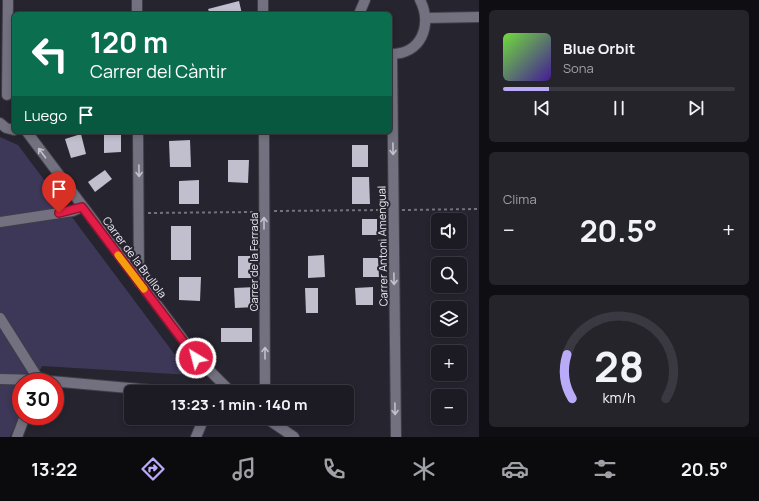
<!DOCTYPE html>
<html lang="es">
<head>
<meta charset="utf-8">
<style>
	body { margin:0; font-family:Manrope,sans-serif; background:#25242b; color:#f1f3f6; height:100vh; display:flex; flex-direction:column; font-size:15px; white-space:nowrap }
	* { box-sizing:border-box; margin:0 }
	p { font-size:13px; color:#a0a1a6 }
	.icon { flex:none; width:22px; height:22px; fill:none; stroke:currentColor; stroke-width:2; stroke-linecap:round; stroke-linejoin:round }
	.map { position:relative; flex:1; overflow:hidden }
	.sheet { display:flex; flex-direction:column; gap:10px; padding:10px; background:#0f0f13; width:280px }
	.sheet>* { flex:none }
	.hud { position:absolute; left:12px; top:12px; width:380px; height:122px; border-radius:6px; box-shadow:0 2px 6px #0003,0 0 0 1px #3a3941; background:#0b6e4f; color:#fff; overflow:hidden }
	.fabs { position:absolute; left:431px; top:213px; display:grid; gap:8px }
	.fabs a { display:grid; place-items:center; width:36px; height:36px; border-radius:6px; background:#1c1b23; box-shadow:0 2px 6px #0003,0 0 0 1px #3a3941; font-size:20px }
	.speed { position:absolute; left:12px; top:373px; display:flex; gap:8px; font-size:20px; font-weight:700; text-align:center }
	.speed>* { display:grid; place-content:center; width:52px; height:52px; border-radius:50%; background:#1c1b23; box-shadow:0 2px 6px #0003,0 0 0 1px #3a3941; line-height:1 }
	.speed .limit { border:6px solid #d22; background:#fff; color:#111 }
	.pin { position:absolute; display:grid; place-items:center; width:34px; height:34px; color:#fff; margin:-41px -17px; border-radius:50% 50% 50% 0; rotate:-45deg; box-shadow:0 0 4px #0007 }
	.pin .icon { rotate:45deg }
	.me { position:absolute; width:44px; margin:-22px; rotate:323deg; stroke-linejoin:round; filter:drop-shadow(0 0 3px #0008) }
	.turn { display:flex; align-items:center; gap:14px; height:84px; padding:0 12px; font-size:18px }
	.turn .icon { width:52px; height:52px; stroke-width:2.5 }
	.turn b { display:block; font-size:28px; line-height:34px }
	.then { display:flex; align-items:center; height:38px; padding:0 12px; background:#0003; gap:8px; font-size:15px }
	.big { font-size:30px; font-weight:700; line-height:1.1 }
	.sheet .widget { flex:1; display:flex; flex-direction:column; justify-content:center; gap:6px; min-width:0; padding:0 14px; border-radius:6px; background:#25242b }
	.sheet .dial { align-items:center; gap:0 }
	.dial svg { height:104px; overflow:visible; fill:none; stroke:#3a3941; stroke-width:7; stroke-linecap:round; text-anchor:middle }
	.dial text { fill:#f1f3f6; stroke:none }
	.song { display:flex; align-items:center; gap:12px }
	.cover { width:48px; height:48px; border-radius:6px; background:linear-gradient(135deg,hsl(100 70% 55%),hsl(260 70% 35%)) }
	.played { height:4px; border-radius:2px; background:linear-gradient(90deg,#b9abf7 20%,#3a3941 20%) }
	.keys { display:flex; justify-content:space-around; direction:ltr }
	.heat { display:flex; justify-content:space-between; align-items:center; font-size:22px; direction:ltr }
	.trip { position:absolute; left:124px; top:385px; width:230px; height:40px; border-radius:6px; background:#1c1b23; box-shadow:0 2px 6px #0003,0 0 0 1px #3a3941; font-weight:700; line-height:40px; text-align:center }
	.menu { display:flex; height:64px; justify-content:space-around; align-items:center; background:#0b0b0e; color:#a0a1a6 }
	.menu .icon { width:28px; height:28px }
	.menu .on { color:#b9abf7 }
	.menu b { font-size:18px; color:#f1f3f6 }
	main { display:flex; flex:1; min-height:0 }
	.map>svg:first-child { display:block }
</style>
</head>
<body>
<main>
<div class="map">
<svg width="479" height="437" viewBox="0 0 479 437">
	<rect width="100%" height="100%" fill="#26242f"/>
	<!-- green -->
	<path fill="#3d3758" d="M0,137L18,145L190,375L42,366L34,382H21V412L10,437H0Z"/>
	<!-- building -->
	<g fill="#c1becd">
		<path d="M239,1L242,14H210L208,9Z"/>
		<rect x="230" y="132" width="16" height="3"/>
		<path d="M104,133H121V152L104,153Z"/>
		<path d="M81,134L86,154L71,158L65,139Z"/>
		<path d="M190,140L191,167H170L169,141Z"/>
		<rect x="352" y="145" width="16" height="22"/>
		<path d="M228,160H249L248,183L228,182Z"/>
		<path d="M105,170L112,179L95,192L88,182Z"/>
		<path d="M352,177H369L370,204H352Z"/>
		<path d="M199,180V204H179V181Z"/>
		<rect x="362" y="219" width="15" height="16"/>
		<rect x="171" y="226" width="20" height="34"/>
		<path d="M324,255L325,277L308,278V256Z"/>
		<rect x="238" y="256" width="16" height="22"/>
		<path d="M363,258H378L379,277H363Z"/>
		<path d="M179,277H201L200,301L179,300Z"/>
		<path d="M256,287V307L235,308L234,288Z"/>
		<path d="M373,287V305H356L355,288Z"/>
		<path d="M305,288H318V313H306Z"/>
		<rect x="221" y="328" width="31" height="14"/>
	</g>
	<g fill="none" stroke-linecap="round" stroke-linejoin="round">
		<!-- street casing -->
		<g stroke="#403e47" stroke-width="12">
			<g id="street">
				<path d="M137,0V14"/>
				<path d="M263,0V14"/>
				<path d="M359,14L365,0"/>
				<path d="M426,18L479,17"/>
				<path d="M390,54C421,55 433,25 420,0"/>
				<path d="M392,54L396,437"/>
				<path d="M7,95L8,0"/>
				<path d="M0,123L6,128L14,130"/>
				<path d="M27,132L197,358L231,392"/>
				<path d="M138,132L139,282"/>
				<path d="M264,132L265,392"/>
				<path d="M0,222L73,211L82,207"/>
				<path d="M0,318L39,380L38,382"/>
				<path d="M0,379L39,380L174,392"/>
				<path d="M266,418L294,437"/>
				<path d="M17,437L25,416"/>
				<path d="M196,437L204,418"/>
			</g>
		</g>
		<!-- path -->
		<g stroke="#74727c" stroke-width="2" stroke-dasharray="3 3" stroke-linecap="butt">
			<path d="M402,210L479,209"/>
			<path d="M274,211L384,210"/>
			<path d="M148,213L255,212"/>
		</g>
		<!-- street -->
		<use href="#street" stroke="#73717f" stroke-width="10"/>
	</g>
	<!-- one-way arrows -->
	<defs><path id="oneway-shaft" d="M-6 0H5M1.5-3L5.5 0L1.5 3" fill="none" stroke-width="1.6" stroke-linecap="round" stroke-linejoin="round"/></defs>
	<g stroke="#c2c0ca">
		<use href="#oneway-shaft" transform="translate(393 149) rotate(89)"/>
		<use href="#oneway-shaft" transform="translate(42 153) rotate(-127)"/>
		<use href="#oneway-shaft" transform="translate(139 171) rotate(89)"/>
		<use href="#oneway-shaft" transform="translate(264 223) rotate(-90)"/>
		<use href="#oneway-shaft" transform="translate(394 279) rotate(89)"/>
		<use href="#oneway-shaft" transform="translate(265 353) rotate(-90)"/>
		<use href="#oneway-shaft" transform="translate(395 409) rotate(89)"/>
	</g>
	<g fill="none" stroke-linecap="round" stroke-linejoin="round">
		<!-- route casing -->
		<g stroke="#92132f" stroke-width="10">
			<path id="route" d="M59,213L82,207L196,358"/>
		</g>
		<!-- route -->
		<use href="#route" stroke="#e11d48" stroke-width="7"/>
		<!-- slow -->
		<path stroke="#f59e0b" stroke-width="7" d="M118,255L144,289"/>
	</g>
	<g text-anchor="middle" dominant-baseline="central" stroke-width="4" stroke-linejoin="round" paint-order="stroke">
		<!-- street labels -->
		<g font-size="11" fill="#eceaf2" stroke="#26242f">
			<text transform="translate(382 246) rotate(-91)">Carrer Antoni Amengual</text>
			<text transform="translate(135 257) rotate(53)">Carrer de la Brullola</text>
			<text transform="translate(253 262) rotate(-90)">Carrer de la Ferrada</text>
		</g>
	</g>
</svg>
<div class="fabs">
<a><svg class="icon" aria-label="sound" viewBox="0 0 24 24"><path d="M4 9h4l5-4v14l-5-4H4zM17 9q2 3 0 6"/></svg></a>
<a><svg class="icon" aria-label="search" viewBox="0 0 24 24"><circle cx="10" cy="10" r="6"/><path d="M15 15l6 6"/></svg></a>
<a><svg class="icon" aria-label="layers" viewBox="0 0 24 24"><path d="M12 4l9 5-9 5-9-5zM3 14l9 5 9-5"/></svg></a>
<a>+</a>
<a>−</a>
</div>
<div class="speed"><div class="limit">30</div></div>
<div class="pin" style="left:59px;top:213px;background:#d93025"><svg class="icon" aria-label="arrive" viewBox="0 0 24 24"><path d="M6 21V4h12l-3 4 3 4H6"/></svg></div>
<svg class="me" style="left:196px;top:358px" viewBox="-20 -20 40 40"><circle r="17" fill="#e11d48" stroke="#fff" stroke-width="3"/><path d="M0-11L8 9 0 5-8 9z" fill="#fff"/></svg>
<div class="trip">13:23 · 1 min · 140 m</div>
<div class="hud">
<div class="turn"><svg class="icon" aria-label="left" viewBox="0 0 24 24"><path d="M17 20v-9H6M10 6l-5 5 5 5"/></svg><div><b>120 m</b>Carrer del Càntir</div></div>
<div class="then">Luego<svg class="icon" aria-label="arrive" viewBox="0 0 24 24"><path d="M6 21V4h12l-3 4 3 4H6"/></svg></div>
</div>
</div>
<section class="sheet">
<div class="widget">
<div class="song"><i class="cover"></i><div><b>Blue Orbit</b><p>Sona</p></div></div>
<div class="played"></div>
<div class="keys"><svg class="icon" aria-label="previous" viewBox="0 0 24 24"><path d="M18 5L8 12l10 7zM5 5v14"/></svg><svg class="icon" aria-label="pause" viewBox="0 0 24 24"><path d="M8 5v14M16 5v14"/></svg><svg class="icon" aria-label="next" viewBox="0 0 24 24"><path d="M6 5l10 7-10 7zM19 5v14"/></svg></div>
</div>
<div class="widget"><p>Clima</p>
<div class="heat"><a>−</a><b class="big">20.5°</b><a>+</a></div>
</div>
<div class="widget dial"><svg viewBox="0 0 100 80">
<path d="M14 69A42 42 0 1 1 86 69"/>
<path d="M14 69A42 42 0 0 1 10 35" stroke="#b9abf7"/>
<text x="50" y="56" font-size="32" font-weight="700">28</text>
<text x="50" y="72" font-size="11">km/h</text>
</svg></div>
</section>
</main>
<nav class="menu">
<b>13:22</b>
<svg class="icon on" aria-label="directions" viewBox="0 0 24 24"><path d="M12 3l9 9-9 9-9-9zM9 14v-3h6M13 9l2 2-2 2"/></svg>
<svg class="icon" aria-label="music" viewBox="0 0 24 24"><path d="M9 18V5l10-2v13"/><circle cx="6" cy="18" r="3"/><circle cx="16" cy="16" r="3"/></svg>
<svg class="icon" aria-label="phone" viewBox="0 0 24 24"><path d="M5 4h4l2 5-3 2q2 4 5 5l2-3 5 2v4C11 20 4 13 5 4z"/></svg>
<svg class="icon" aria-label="climate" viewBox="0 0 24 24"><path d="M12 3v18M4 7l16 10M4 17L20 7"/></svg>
<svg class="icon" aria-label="car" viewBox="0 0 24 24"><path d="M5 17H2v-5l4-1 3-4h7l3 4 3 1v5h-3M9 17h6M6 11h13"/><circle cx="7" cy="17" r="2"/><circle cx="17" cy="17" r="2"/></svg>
<svg class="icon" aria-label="filters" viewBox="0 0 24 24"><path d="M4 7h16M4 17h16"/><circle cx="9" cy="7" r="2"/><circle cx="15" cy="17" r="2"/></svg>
<b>20.5°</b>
</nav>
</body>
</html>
